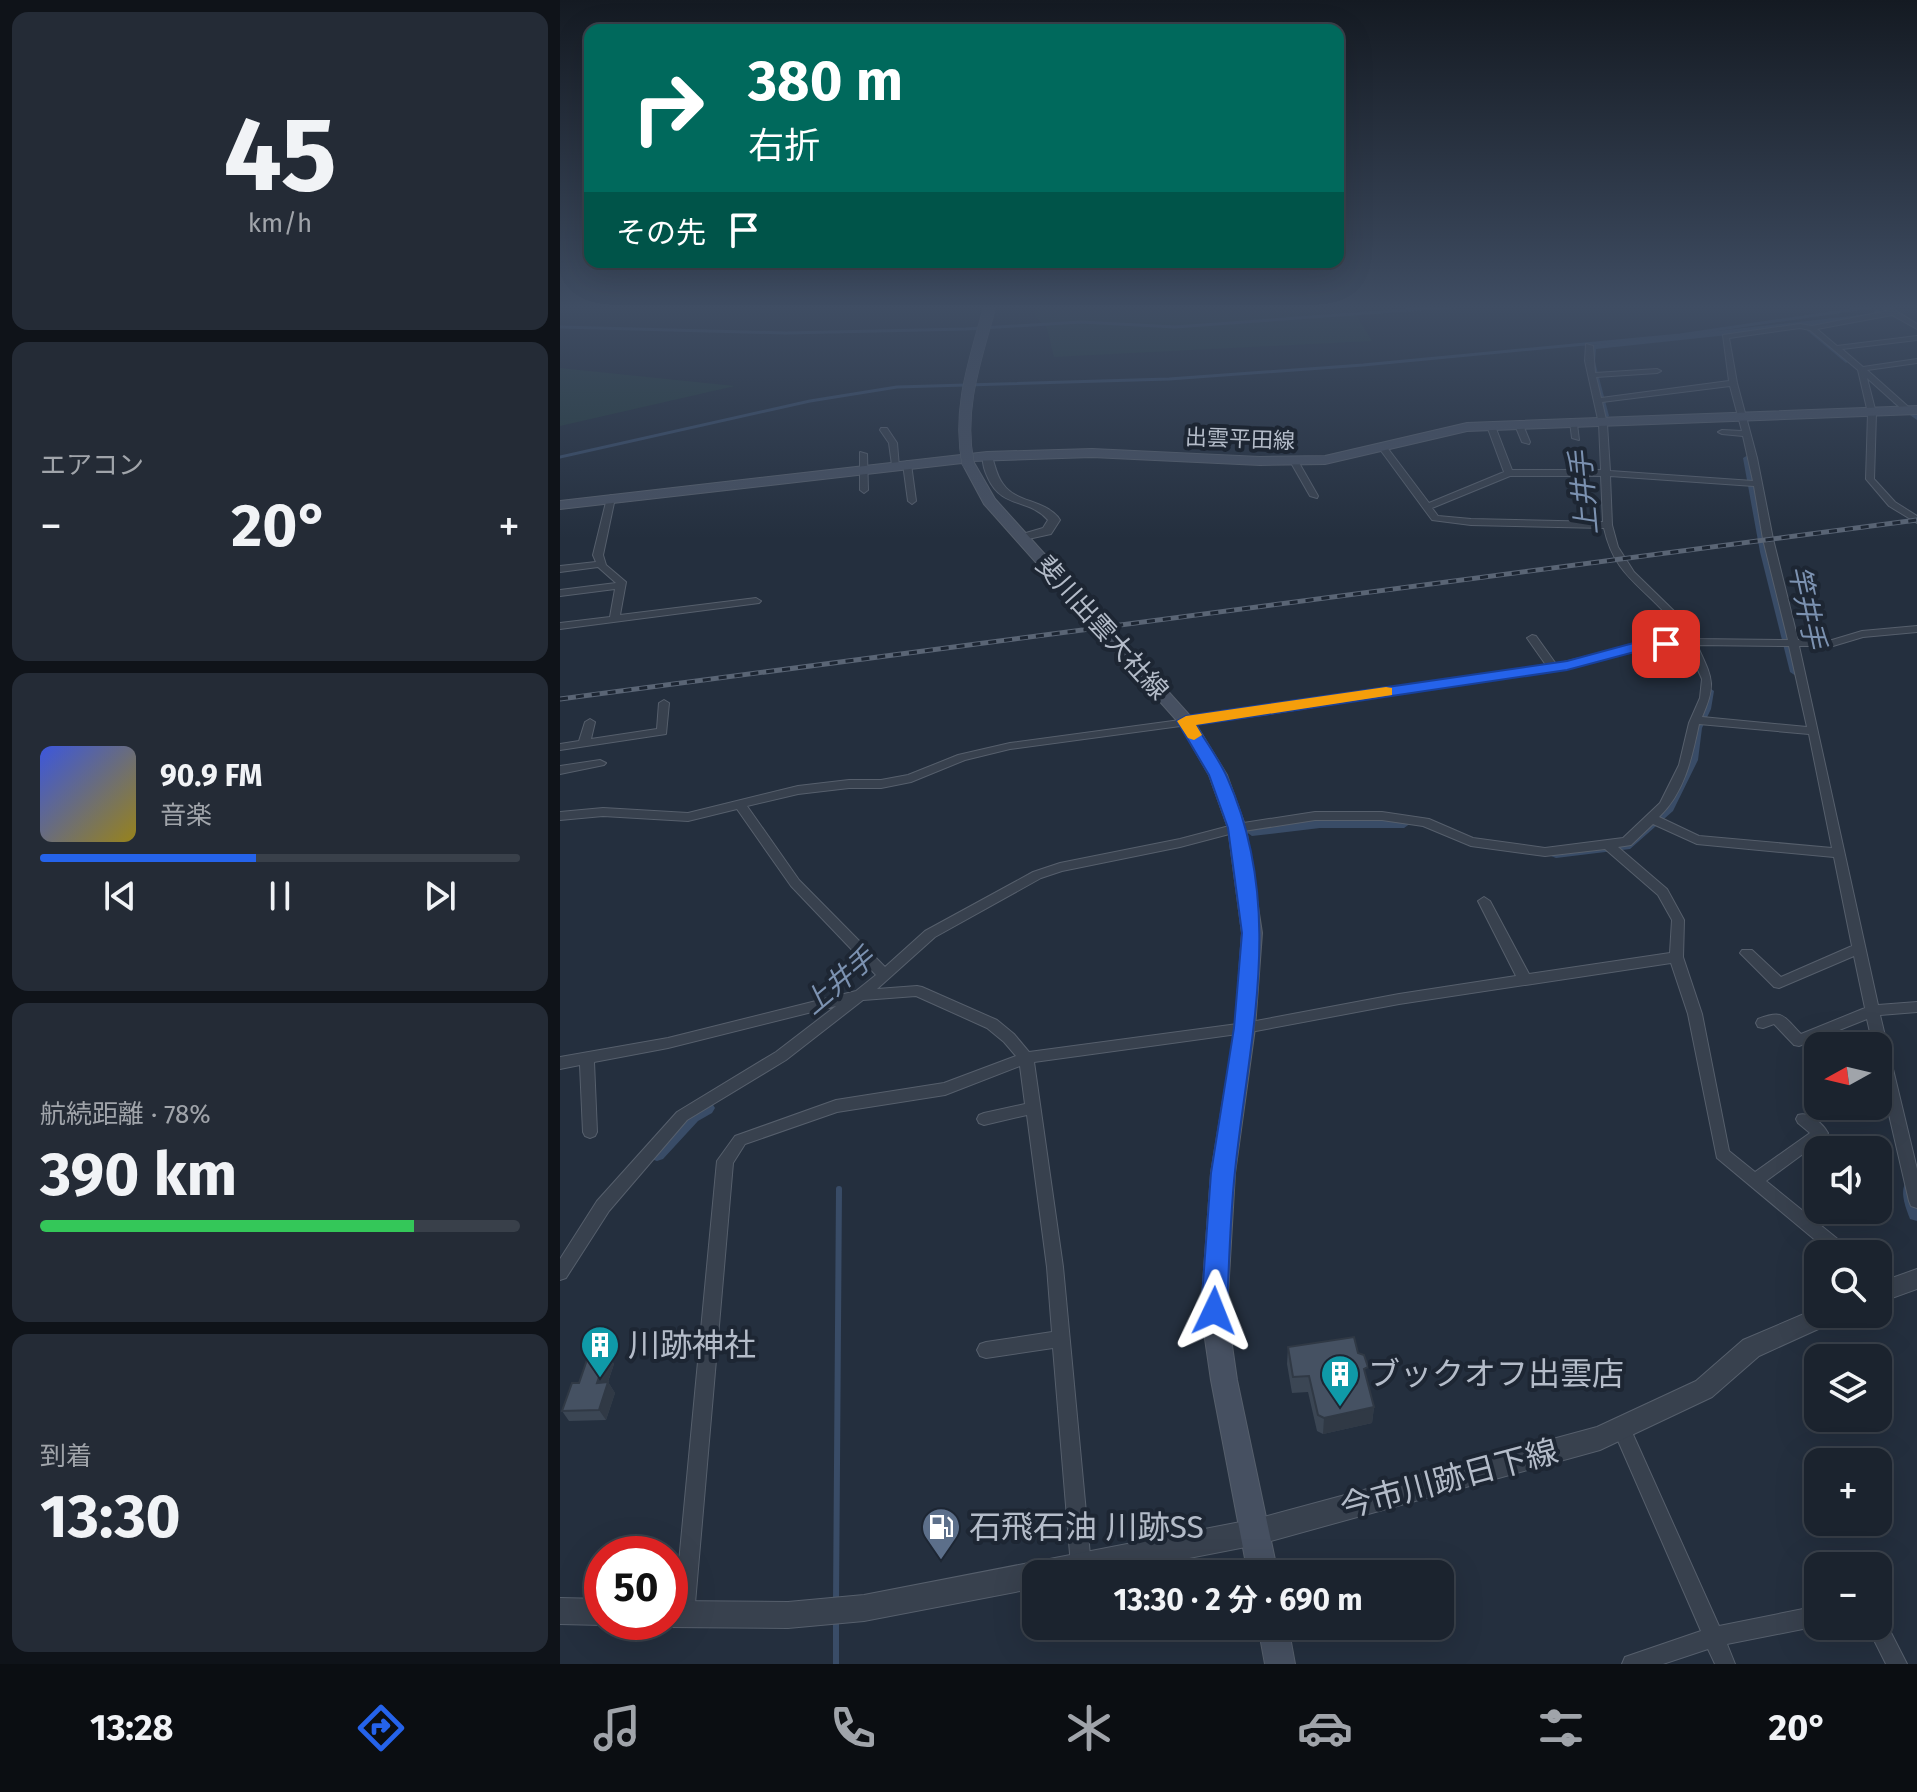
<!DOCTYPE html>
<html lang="ja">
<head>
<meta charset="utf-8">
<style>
	body { margin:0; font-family:"Fira Sans","Noto Sans JP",sans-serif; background:#242b36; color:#f1f3f6; height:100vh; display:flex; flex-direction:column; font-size:30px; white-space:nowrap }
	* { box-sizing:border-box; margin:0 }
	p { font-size:26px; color:#a0a4aa }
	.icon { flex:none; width:44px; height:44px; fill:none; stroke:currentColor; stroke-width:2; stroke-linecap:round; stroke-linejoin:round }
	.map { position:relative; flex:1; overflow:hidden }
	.details { display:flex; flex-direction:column; gap:12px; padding:12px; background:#0f1319; width:560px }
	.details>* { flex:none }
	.top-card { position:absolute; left:24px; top:24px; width:760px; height:244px; border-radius:16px; box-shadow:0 8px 32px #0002,0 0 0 2px #39404a; background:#00695c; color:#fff; overflow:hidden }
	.needle { width:52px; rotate:262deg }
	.fabs { position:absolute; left:1244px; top:1032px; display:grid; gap:16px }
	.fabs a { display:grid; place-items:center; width:88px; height:88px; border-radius:16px; background:#1b232e; box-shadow:0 8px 32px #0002,0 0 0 2px #39404a; font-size:40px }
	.speed { position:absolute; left:24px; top:1536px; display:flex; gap:16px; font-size:40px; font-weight:700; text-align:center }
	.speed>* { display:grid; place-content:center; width:104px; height:104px; border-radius:50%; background:#1b232e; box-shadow:0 8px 32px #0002,0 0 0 2px #39404a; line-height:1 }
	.speed .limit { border:12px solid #d22; background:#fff; color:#111 }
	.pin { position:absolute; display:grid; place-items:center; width:68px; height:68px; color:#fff; margin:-34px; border-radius:16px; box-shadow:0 4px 12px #0006 }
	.me { position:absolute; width:88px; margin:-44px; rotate:2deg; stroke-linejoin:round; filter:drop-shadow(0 0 6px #0008) }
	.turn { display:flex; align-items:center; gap:28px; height:168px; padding:0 32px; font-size:36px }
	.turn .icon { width:104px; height:104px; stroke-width:2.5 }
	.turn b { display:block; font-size:56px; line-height:68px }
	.then { display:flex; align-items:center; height:76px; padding:0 32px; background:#0003; gap:16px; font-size:30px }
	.big { font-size:60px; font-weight:700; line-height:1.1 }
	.details .tile { flex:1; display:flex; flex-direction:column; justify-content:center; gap:12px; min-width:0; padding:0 28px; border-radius:16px; background:#242b36 }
	.details .dial { align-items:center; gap:0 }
	.dial b { font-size:104px; line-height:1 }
	.song { display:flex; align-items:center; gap:24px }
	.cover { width:96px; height:96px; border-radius:12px; background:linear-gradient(135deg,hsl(230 70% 55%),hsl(50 70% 35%)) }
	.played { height:8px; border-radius:4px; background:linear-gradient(90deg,#2563eb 45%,#39404a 45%) }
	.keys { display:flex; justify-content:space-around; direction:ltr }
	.heat { display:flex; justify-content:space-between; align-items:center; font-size:44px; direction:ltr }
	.charge { height:12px; border-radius:6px; background:linear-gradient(90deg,#34c759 78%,#39404a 0) }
	.trip { position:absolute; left:462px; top:1560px; width:432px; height:80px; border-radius:16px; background:#1b232e; box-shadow:0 8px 32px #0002,0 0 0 2px #39404a; font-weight:700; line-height:80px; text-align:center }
	.tabs { display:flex; height:128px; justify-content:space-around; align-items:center; background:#0b0e12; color:#a0a4aa }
	.tabs .icon { width:56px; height:56px }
	.tabs .active { color:#2563eb }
	.tabs b { font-size:36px; color:#f1f3f6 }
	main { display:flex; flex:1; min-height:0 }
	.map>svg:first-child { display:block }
</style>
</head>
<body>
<main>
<section class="details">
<div class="tile dial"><b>45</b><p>km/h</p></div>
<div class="tile"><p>エアコン</p>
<div class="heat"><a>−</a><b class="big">20°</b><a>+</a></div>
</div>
<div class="tile">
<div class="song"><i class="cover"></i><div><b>90.9 FM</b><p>音楽</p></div></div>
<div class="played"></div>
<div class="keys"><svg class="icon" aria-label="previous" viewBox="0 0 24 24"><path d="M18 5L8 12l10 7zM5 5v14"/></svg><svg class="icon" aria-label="pause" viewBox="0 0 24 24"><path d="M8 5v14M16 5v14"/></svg><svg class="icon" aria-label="next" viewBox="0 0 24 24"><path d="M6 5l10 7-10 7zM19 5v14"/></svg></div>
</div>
<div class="tile"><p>航続距離 · 78%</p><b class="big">390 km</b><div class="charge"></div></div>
<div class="tile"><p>到着</p><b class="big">13:30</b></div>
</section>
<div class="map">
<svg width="1357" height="1664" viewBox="0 0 1357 1664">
	<rect width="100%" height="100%" fill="#242f3e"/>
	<!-- green -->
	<g fill="#263c3f">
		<path d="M477,306H865L794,311L812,341L494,357L486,326L476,318L474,307Z"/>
		<path d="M0,368L175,386L0,426Z"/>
	</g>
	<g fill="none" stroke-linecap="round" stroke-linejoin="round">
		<!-- stream-far1 -->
		<g stroke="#394c67" stroke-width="3">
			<path d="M0,327L226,333L406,329L521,322L615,327L904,306"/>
			<path d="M0,457L250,401L337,387L609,379L803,365L1120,335L1318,306"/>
		</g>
		<!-- stream -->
		<g stroke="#394c67" stroke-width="6">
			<path d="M276,1603L279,1189"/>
			<path d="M276,1620V1664"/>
		</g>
		<!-- canal -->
		<g fill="#394c67" fill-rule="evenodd">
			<path d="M1314,309H1320L1321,316L1251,326L1289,358L1290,360L1286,363L1243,327L1036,349L1035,362L1049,416L1044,419L1039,416L1027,362L1029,345L1310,314L1314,313Z"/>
			<path d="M1333,399H1339L1357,413V420L1333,403Z"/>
			<path d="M1188,455L1193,458L1210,552L1242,672L1236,676L1230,672L1200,552L1183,458Z"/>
			<path d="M1148,687L1154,691L1151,709L1142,728L1138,760L1113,811L1070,849L996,858L991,856L989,853L996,848L1061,842L1102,806L1124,760L1130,728L1139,709L1142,691Z"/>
			<path d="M760,818H844L851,823L844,828H760L692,836L685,831L692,826Z"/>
			<path d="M146,1101L152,1103L155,1108L152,1113L138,1121L103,1159L97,1161L91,1159L88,1154L91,1149L126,1111Z"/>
			<path d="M1351,1181L1357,1183V1221L1350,1219C1346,1209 1340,1193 1345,1184Z"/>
		</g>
		<!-- minor casing -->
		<g stroke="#565f6c" stroke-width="2">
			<g id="minor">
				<path d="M1320,306H1328L1357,324V329L1332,315L1257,329L1277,346L1357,336V340L1282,349L1303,367L1357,359V363L1307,370L1353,411L1346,413L1307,378L1316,413L1314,479L1335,502L1357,516V523L1329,506L1306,479L1308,413L1298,370L1250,330L1240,328L1169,338L1177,383L1197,458L1213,539L1238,640H1272L1302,631L1357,626V632L1303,637L1273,646H1239L1318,1005L1357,1002V1012L1320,1015L1357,1169V1208L1351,1206L1349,1201L1318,1067V1046H1313L1307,1019L1239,1046L1234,1045L1214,1024L1203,1028L1198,1027L1196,1023L1198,1019C1224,1009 1223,1016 1241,1034L1305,1008L1294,956L1219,988L1214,987L1180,953L1182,950H1192L1221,977L1292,946L1274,857L1137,844L1093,824L1071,845L1058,847L1107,889L1124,920L1123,957L1142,1014L1169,1151L1195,1172L1250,1133L1238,1123L1236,1119L1238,1115C1249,1111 1263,1124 1268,1133L1266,1137L1206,1181L1290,1249L1292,1254H1272L1157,1158L1128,1014L1111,963L839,1004L685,1033L474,1062L503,1267L531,1566L528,1573H514L511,1566L493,1348L426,1358L420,1356L417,1350L420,1344L426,1342L492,1332L487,1267L467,1115L424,1125L419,1123L417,1119L419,1115L424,1113L465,1104L460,1066L385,1095L277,1112L185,1144L173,1163L134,1615L131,1622L124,1625L117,1622L114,1615L157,1161L175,1136L276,1100L384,1083L456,1056L444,1042L427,1028L356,996L303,1000L226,1060L127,1120L49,1211L6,1278L0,1280V1259L37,1201L117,1112L216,1052L276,1006L108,1048L34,1062L37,1132L35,1136L30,1138L25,1136L23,1132L20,1065L0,1069V1057L108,1038L296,991L316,975L231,886L177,809L128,821L43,816L0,820V812L43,808L128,813L238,786L289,780H321L348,775L398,755L450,743L709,708L986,665L967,638L972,635L976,636L996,664L1081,643L1124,640C1118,631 1113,621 1106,614C1077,582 1054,573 1044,528L911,525L872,520L819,448L826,446L869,503L944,472L927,426L931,424L935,426L952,470H1041L1039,424L1025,361L1026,344L1033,346L1035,373L1097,369L1101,371L1097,373L1036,377L1041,398L1169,381L1163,335L1240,324L1252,326L1327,311ZM1170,386L1182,431L1162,430L1158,432L1162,434L1183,436L1193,481L1050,471L1047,424L1042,402ZM950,476H1041L1043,522L911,519L878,516L872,508ZM1050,476L1194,486L1203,539L1228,640L1134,639L1114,611L1074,572L1058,547L1052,525ZM1127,645L1142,679L1140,698L1129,723L1119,765L1100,803L1063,838L985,848L913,838L869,819L822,812H755L677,824L620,839L500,863L473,872L365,931L325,967L239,880L187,806L238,794L289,788H321L351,782L405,760L450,749L709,714L1007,668L1081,649ZM1137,645L1229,646L1247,727L1142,717C1157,683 1152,678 1137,645ZM1139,724L1249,734L1272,848L1139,836L1099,817C1125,792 1132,757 1139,724ZM755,820H822L863,826L911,846L985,856L1045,849L1098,895L1112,920L1110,953L969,974L930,901L924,897L918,901L956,976L839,994L685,1023L469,1052L454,1034L437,1020L362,987L357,986L317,989L375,937L481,878L502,871L620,847L677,832Z"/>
				<path d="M1010,422L1017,424L1019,440L1012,438Z"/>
				<path d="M956,423L963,425L970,442L969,444L962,442L955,425Z"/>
				<path d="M321,428H327L337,443L339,467L332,465L329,443L320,430Z"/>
				<path d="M300,452L307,454L308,490L304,493L300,490Z"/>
				<path d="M731,459L738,461L758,496L757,498L750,496L730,461Z"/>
				<path d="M347,461L351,464L356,501L352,504L348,501L343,464Z"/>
				<path d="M51,495L55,498L43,555L46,565L66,582L60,615L196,598L201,601L199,603L0,629V623L50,617L55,589L0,596V590L56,583L38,567L0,572V566L36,562L33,555L47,498Z"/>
				<path d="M104,700L109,703L106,734L0,750V744L19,741L25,722L30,719L35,722L31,739L97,729L99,703Z"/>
				<path d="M40,760L46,763L44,765L0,774V766Z"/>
				<path d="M1061,1418L1067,1421L1159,1626L1258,1606V1626L1167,1644L1175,1664H1155L1148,1649L1103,1664H1062L1065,1657L1141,1631L1052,1427L1055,1421Z"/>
				<path d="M1318,1616L1324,1619L1347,1664H1326L1307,1626H1318Z"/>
			</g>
		</g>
		<!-- tertiary casing -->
		<g stroke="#565f6c" stroke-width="2">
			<g id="tertiary">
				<path d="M423,454H431C435,464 436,475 443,484C456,503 482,499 498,517L500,520L491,534L459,541V535L483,528L488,520C469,498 442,509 428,478C424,470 422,461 423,454Z"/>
				<path d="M1357,1269V1289L1318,1303V1283Z"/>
				<path d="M1258,1308V1314H1279L1276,1321L1199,1356L1152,1397L1040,1450L696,1545L547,1574H476V1588L304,1621L228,1628L110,1627L100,1622H110V1601L228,1602L304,1595L696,1519L1037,1427L1136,1381L1183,1340Z"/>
				<path d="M0,1598L42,1599V1622H50L42,1625L0,1624Z"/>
			</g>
		</g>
		<!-- secondary casing -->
		<g stroke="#565f6c" stroke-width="2">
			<g id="secondary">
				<path d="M1357,406V414L907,431L765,464L700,465L532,457L413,461L435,499L632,718L667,775L686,828L702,933L695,1028L675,1173L667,1311L677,1380L718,1574H688L651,1380L641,1311L651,1173L675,1028L682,933L668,828L649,775L619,723L424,504L402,463L0,509V501L427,452L532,449L700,457L765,456L907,423Z"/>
				<path d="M698,1626H728L735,1664H705Z"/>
			</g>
		</g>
		<!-- minor -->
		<use href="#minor" fill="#38414e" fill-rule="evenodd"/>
		<!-- tertiary -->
		<use href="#tertiary" fill="#38414e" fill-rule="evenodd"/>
		<!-- secondary -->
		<use href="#secondary" fill="#465061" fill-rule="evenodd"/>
		<!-- rail casing -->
		<g stroke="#5a6575" stroke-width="5">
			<path id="rail" d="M0,699L1357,520"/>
		</g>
		<!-- rail -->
		<use href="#rail" stroke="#1d2633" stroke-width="3" stroke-dasharray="8" stroke-linecap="butt"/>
		<!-- secondary-bridge casing -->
		<g stroke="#565f6c" stroke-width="13" stroke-linecap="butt">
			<path id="secondary-bridge" d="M408,463C397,408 416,358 430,306"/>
		</g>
		<!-- secondary-bridge -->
		<use href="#secondary-bridge" stroke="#465061" stroke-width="12"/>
	</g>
	<!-- wall -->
	<g fill="#3b4654">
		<path d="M728,1347L798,1353L806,1378L814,1407L812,1423L763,1434L757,1431L748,1392L732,1393L727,1364Z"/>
		<path d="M47,1353L54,1364L48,1382L55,1393L46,1420L9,1421L2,1411L19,1383Z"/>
	</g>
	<!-- shaded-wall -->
	<g fill="#303945">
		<path d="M47,1353L54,1364L44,1393L37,1383Z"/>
		<path d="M48,1382L55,1393L46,1420L39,1410Z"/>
		<path d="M814,1407L812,1423L763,1434L764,1418Z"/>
	</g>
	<!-- building -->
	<g fill="#455162" stroke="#303945" stroke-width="2">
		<path d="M794,1337L798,1353L804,1355L808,1367L804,1369L814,1407L764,1418L758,1415L749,1376L733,1377L728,1347Z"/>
		<path d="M47,1353L37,1383L48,1382L39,1410L2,1411L12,1383H19L29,1354Z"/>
	</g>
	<!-- sky -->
	<linearGradient id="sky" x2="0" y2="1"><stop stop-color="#141a22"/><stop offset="0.57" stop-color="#3f4d63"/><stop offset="1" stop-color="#3f4d63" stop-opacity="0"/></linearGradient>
	<rect width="1357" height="539" fill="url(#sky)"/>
	<!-- route -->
	<path fill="#2563eb" stroke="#184099" stroke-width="2" d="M1106,639L1111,641V647L1082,650L1007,670L636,725C646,742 659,759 667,777C726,908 689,1037 675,1171C670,1217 669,1265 667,1311L663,1319L654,1322L645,1319L641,1311L651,1173L674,1028L682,933L668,828L649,775L617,721L626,716L1007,661L1081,641Z"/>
	<!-- slow -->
	<path fill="#f59e0b" d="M826,687L832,688V695L636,725L642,735L634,740L628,738L617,721L626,716Z"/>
	<!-- icons -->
	<defs>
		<g id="building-pin" transform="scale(2)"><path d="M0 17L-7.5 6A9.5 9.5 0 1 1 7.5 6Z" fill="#0f9aa8" stroke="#1d2633"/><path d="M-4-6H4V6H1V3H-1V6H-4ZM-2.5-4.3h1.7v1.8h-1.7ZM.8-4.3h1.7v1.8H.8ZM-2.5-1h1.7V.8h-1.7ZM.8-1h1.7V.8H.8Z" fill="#fff"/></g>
		<g id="fuel-pin" transform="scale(2)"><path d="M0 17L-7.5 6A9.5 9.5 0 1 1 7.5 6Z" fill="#5c6f8a" stroke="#1d2633"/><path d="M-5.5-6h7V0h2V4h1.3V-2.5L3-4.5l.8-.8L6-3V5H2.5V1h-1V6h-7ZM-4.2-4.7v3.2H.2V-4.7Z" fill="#fff"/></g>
	</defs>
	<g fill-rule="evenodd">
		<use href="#building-pin" x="40" y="1345"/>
		<use href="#building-pin" x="780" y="1374"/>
		<use href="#fuel-pin" x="381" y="1527"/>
	</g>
	<g text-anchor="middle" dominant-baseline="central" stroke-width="8" stroke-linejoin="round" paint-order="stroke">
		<!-- far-street labels -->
		<g font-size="22" fill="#b4bcc9" stroke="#1d2633">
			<text transform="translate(680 439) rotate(2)">出雲平田線</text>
		</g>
		<!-- street labels -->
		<g font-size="26" fill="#b4bcc9" stroke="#1d2633">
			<text transform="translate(542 628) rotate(48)">斐川出雲大社線</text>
		</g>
		<!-- water labels -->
		<g font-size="28" font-style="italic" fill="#7c92b1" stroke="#1d2633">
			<text transform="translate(1024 493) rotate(-95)">上井手</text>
			<text transform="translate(1247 607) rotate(78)">竿井手</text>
			<text transform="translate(279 981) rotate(-40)">上井手</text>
		</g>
		<!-- near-poi labels -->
		<g font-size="32" fill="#b4bcc9" stroke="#1d2633" text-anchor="start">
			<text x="68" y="1345">川跡神社</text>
			<text x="808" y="1374">ブックオフ出雲店</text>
			<text x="409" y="1527">石飛石油 川跡SS</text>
		</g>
		<!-- near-street labels -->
		<g font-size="32" fill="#b4bcc9" stroke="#1d2633">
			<text transform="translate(889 1479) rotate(-15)">今市川跡日下線</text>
		</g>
	</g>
</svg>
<div class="fabs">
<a><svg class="needle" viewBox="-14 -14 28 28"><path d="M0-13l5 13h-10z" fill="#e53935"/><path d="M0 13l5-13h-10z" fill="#a0a4aa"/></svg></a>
<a><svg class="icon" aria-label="sound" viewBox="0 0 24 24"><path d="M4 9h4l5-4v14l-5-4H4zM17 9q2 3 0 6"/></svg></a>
<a><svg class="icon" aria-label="search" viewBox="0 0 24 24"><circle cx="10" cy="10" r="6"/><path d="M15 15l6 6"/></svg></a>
<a><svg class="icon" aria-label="layers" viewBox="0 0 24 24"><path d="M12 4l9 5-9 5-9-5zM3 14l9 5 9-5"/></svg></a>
<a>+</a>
<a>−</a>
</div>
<div class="speed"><div class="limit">50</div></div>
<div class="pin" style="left:1106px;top:644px;background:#d93025"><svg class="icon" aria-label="arrive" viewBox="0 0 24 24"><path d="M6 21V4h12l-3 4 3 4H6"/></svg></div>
<svg class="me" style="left:654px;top:1311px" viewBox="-20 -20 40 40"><path d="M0-17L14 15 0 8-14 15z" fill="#2563eb" stroke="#fff" stroke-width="4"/></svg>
<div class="trip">13:30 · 2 分 · 690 m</div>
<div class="top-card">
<div class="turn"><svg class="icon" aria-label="right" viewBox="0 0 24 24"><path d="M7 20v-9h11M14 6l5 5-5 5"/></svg><div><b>380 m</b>右折</div></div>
<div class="then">その先<svg class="icon" aria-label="arrive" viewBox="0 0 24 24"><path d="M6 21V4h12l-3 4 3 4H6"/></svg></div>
</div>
</div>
</main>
<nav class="tabs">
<b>13:28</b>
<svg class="icon active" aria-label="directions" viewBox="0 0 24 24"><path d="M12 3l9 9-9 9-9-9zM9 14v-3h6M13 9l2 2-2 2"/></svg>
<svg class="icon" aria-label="music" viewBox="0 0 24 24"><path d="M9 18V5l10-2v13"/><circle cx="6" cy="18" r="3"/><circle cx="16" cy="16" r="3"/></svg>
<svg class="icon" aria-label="phone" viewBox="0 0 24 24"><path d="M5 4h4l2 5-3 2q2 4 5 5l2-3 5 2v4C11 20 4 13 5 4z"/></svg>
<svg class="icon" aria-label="climate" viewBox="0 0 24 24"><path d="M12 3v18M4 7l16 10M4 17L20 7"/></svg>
<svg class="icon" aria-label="car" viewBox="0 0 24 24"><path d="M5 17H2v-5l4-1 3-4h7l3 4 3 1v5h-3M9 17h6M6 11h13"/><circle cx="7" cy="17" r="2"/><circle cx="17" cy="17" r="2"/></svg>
<svg class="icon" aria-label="filters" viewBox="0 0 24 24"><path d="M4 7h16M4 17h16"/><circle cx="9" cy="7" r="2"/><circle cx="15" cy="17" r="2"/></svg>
<b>20°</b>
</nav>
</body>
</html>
